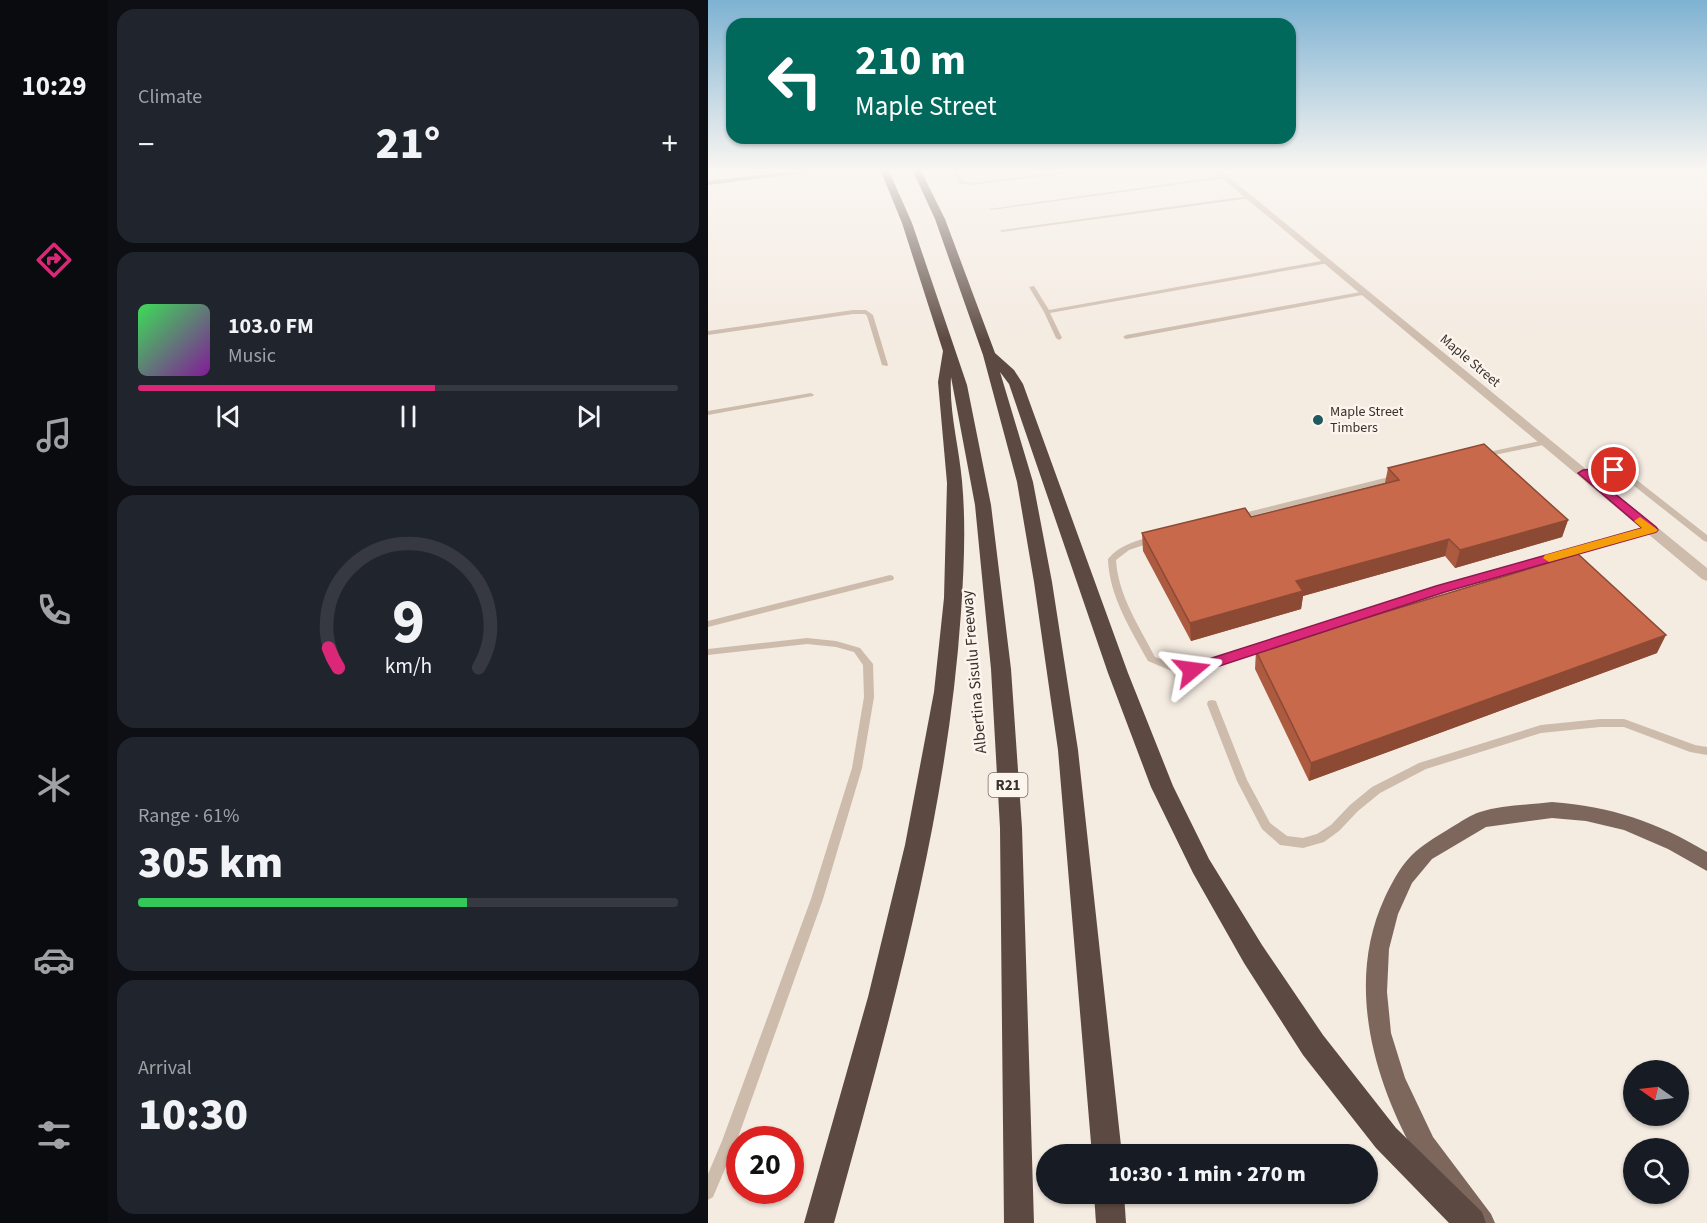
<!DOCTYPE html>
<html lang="en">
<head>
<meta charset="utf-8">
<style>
	body { margin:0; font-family:"Source Sans 3",sans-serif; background:#20242c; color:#f1f3f6; height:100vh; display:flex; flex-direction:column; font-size:22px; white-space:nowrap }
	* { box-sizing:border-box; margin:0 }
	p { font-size:20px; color:#9ea1a6 }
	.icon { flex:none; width:33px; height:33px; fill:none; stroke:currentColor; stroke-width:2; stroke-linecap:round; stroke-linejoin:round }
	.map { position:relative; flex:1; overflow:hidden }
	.side { display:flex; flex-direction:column; gap:9px; padding:9px; background:#0d0f14; width:600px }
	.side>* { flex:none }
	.banner { position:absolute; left:18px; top:18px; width:570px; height:126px; border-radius:18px; box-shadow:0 2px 4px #0004; background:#00695c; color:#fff; overflow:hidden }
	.needle { width:39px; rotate:284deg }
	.controls { position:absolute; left:915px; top:1060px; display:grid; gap:12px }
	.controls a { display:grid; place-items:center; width:66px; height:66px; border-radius:50%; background:#171b24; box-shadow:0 2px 4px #0004; font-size:30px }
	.speed { position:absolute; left:18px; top:1126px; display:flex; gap:12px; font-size:30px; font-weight:700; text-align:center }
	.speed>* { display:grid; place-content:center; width:78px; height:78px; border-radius:50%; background:#171b24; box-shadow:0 2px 4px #0004; line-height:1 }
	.speed .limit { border:9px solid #d22; background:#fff; color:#111 }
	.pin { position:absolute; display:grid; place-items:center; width:51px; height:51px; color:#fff; margin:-26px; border:3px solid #fff; border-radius:50%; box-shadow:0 2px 6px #0007 }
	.me { position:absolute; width:66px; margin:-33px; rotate:74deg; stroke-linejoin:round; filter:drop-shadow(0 0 4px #0008) }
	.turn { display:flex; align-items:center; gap:21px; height:126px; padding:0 30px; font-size:27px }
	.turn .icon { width:78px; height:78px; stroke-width:2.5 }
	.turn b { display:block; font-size:42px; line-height:51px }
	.big { font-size:45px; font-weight:800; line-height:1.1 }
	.side .card { flex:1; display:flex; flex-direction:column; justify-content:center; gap:9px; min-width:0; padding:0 21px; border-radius:18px; background:#20242c }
	.side .dial { align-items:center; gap:0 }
	.dial svg { height:156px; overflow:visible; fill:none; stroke:#363941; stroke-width:7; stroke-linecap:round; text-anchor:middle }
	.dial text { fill:#f1f3f6; stroke:none }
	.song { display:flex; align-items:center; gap:18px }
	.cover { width:72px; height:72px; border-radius:9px; background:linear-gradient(135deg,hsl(130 70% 55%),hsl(290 70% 35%)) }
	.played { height:6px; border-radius:3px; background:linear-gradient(90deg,#db2777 55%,#363941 55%) }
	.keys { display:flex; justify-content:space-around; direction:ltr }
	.heat { display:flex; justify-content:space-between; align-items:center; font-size:33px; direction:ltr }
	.charge { height:9px; border-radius:4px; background:linear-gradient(90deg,#34c759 61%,#363941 0) }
	.trip { position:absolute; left:328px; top:1144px; width:342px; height:60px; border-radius:30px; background:#171b24; box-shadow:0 2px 4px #0004; font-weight:800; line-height:60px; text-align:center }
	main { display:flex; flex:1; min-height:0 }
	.menu { display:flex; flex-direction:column; width:108px; justify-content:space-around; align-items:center; background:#090b0e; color:#9ea1a6 }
	.menu .icon { width:42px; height:42px }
	.menu .on { color:#db2777 }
	.menu b { font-size:27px; color:#f1f3f6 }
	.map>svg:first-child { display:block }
</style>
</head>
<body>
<main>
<nav class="menu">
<b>10:29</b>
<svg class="icon on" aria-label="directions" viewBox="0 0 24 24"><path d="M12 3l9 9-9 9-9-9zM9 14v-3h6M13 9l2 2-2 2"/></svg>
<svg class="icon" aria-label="music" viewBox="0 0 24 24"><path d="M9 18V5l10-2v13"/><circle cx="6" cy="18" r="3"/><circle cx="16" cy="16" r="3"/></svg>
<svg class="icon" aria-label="phone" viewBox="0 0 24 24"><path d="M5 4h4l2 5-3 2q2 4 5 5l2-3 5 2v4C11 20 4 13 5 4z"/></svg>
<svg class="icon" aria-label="climate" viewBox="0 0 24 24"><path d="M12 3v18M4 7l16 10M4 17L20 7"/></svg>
<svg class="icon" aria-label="car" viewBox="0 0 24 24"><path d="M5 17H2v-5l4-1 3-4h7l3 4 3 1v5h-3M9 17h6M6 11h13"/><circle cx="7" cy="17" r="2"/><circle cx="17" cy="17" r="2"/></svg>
<svg class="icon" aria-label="filters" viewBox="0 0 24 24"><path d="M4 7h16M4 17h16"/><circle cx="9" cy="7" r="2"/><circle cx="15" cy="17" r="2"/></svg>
</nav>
<section class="side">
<div class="card"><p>Climate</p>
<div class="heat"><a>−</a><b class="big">21°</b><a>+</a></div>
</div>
<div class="card">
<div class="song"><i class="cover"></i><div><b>103.0 FM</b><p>Music</p></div></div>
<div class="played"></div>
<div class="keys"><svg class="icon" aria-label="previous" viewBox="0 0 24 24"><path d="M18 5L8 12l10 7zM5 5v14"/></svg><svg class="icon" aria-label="pause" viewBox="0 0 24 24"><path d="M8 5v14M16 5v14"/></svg><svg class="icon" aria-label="next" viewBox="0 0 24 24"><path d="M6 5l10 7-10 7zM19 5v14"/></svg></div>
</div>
<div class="card dial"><svg viewBox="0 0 100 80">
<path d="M14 69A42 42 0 1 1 86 69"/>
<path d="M14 69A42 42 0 0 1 9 59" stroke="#db2777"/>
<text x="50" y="56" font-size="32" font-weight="700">9</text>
<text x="50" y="72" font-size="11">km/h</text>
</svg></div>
<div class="card"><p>Range · 61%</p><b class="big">305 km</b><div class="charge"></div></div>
<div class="card"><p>Arrival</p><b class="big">10:30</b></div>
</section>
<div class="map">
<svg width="999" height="1223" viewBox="0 0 999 1223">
	<rect width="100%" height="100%" fill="#f4ebe1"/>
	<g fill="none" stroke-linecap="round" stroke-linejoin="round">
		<!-- lane -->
		<g fill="#cdbbac" fill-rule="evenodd">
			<path d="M243,169H247L255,181L264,183L382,169H393L264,185L251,183Z"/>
			<path d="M865,169H875L850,173L848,172Z"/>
			<path d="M516,176L518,178L283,210L281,209Z"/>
			<path d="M541,196L543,198L294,232L292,231L294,230Z"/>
			<path d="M619,260L622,262L621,263L342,313L354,338L351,340L348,338L336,312L321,287L326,286L341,310Z"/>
			<path d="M658,291L661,293L660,294L418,339L415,337L418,335Z"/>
			<path d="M145,310H158L165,315L180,365L179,366L174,365L159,316L157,314H145L0,335V331Z"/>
			<path d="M103,393L106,395L105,396L0,415V411Z"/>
			<path d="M837,440H840V444L776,457L772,455L776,453Z"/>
			<path d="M901,468L916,470L999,535V542L996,541L911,474L901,472L875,475L871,473L875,471Z"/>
			<path d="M689,475L693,477L692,479L531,519L527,517L528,515Z"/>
			<path d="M943,527L946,528L947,530L946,532L735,591L484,674H471L440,661C423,630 401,596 400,559C411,545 428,541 445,536L448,537L449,539L448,541L421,550L408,560C410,595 431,626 447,657L472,666H484L729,587Z"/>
			<path d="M182,575L185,576L186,578L185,580L0,627V621Z"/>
			<path d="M99,638L128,641L152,648L165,664L166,697L154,768L115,899L28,1143L5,1197L0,1200V1174L14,1141L103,899L144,768L156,697L155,665L146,652L128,647L99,644L0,655V649Z"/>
			<path d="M504,700L508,701L509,704L539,780L562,823L579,836L595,838L609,834L623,825L642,805L664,787L711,763L833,725L892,719H916L987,745L999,747V755L982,752L916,727H892L833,733L718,769L672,793L650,811L631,831L616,842L595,848L572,845L554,829L529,781L499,704L500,701Z"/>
		</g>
		<!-- street -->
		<path fill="#cdbbac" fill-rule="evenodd" d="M503,169H511L999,568V581L994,579Z"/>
		<!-- secondary -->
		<path fill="#a18a7d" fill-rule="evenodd" d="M104,169H125L0,185V181Z"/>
		<!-- primary -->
		<path fill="#7d675c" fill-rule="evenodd" d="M844,802C904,807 947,821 999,852V871L960,849L916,830L878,821L844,818L778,827L724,859L704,883L690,914L681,949L679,992L683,1033L697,1078L725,1137L783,1214L787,1223H758C741,1201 720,1178 707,1154C664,1076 638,981 677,897C697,856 706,850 744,827C753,822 762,815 772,812C794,805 821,805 844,802Z"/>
		<!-- highway -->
		<g fill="#5c4a42" fill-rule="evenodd">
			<path d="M172,169H180L204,223L259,385L283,505L303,669L314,828L326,1223H296L292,828L283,669L267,505L243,377C241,412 251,446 254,481C258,524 256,569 253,612C239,820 181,1023 126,1223H96L160,997L197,845L226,692L236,598L239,483L230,382L235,351L194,223Z"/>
			<path d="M204,169H212L237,219L287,353L306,370L315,384L420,673L465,786L501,859L554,945L615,1035L688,1128L774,1212L778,1223H741L668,1148L595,1055L536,963L485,873L443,787L400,673L301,384L292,372L325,482L344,582L370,750L414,1155H384L350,750L326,582L309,482L275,355L227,219Z"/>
			<path d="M386,1194H416L418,1223H388Z"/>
		</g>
	</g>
	<!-- wall -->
	<g fill="#ac5a40">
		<path d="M680,468L860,520L854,537L747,568L737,556L595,596L593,609L483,641L435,551L434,533L543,517L677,483Z"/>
		<path d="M548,651L949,653L601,781L547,669Z"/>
	</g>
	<!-- shaded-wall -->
	<g fill="#8c4a34">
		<path d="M860,520L854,537L747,568L752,550Z"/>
		<path d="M741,539L737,556L595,596L593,609L483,641L482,623L588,581Z"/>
		<path d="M958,635L949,653L601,781L603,763Z"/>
	</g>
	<!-- building -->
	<g fill="#c8694b" stroke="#8c4a34" stroke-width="1.5">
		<path d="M776,444L860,520L752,550L741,539L588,581L595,591L482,623L434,533L537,508L543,517L691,480L680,468Z"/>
		<path d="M870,554L958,635L603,763L548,651Z"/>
	</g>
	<!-- sky -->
	<linearGradient id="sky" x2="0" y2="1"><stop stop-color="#7eb2d2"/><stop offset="0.5" stop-color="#faf6f2"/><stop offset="1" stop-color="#faf6f2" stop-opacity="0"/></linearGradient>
	<rect width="999" height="340" fill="url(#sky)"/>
	<!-- route -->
	<path fill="#db2777" stroke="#8e194d" stroke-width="1.5" d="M906,467L910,468V473L885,476L948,527L950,530L948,532L737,592L484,675L479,674L476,670L479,666L728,586L934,528L870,473L875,470Z"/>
	<!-- slow -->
	<path fill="#f59e0b" d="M932,517L950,530L948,532L841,562L835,558L837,555L934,528L926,521Z"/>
	<!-- markers -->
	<circle fill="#1f5a5e" stroke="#fbf5ee" stroke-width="2" cx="610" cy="420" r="6"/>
	<g text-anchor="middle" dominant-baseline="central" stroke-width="5" stroke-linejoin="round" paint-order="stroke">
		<!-- far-street labels -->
		<g font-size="14" fill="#3b302b" stroke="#fbf5ee">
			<text transform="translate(762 361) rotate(40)">Maple Street</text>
		</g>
		<!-- far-poi labels -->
		<g font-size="14" fill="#3b302b" stroke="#fbf5ee" text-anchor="start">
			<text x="622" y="412">Maple Street<tspan x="622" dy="16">Timbers</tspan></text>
		</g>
		<!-- shield labels -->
		<rect fill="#fbf5ee" stroke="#756b66" stroke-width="1.5" x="280.5" y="773" width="39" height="24" rx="4.5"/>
		<g font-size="15" font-weight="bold" fill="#3b302b">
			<text x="300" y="785">R21</text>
		</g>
		<!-- street labels -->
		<g font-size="16" fill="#3b302b" stroke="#fbf5ee">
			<text transform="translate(266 672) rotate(-95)">Albertina Sisulu Freeway</text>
		</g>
	</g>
</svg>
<div class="controls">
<a><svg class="needle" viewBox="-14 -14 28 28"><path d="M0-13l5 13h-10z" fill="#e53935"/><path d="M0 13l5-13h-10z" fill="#9ea1a6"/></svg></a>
<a><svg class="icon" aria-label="search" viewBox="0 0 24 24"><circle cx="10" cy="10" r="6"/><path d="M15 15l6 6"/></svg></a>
</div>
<div class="speed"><div class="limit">20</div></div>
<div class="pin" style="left:906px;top:470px;background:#d93025"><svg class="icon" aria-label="arrive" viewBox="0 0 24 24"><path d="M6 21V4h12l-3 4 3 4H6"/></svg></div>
<svg class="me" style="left:484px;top:670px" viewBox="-20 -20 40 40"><path d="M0-17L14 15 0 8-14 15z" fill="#db2777" stroke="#fff" stroke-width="4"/></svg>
<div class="trip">10:30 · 1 min · 270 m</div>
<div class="banner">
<div class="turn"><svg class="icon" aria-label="left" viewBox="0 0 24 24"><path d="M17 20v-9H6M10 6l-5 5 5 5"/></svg><div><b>210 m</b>Maple Street</div></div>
</div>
</div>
</main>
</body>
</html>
